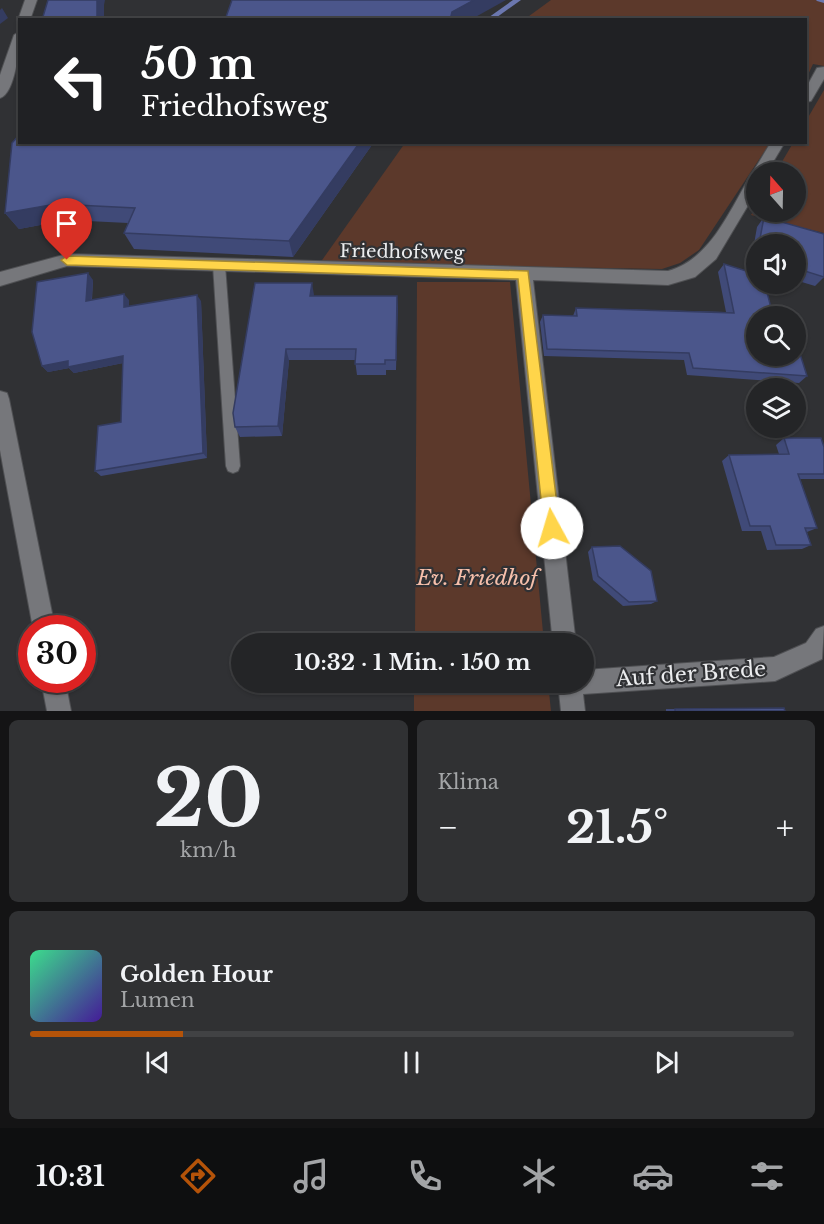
<!DOCTYPE html>
<html lang="de">
<head>
<meta charset="utf-8">
<style>
	body { margin:0; font-family:"Libre Baskerville",serif; background:#303133; color:#f1f3f6; height:100vh; display:flex; flex-direction:column; font-size:22px; white-space:nowrap }
	* { box-sizing:border-box; margin:0 }
	p { font-size:20px; color:#a3a5a7 }
	.icon { flex:none; width:33px; height:33px; fill:none; stroke:currentColor; stroke-width:2; stroke-linecap:round; stroke-linejoin:round }
	.map { position:relative; height:711px; overflow:hidden }
	.sheet { display:flex; flex-direction:column; gap:9px; padding:9px; background:#141415; flex:1 }
	.sheet>* { flex:none }
	.banner { position:absolute; left:18px; top:18px; width:789px; height:126px; border-radius:0px; box-shadow:0 2px 4px #0004,0 0 0 2px #414244; background:#202124; color:#fff; overflow:hidden }
	.needle { width:39px; rotate:340deg }
	.tools { position:absolute; left:746px; top:162px; display:grid; gap:12px }
	.tools a { display:grid; place-items:center; width:60px; height:60px; border-radius:50%; background:#242527; box-shadow:0 2px 4px #0004,0 0 0 2px #414244; font-size:30px }
	.speed { position:absolute; left:18px; top:615px; display:flex; gap:12px; font-size:30px; font-weight:700; text-align:center }
	.speed>* { display:grid; place-content:center; width:78px; height:78px; border-radius:50%; background:#242527; box-shadow:0 2px 4px #0004,0 0 0 2px #414244; line-height:1 }
	.speed .limit { border:9px solid #d22; background:#fff; color:#111 }
	.pin { position:absolute; display:grid; place-items:center; width:51px; height:51px; color:#fff; margin:-62px -26px; border-radius:50% 50% 50% 0; rotate:-45deg; box-shadow:0 0 6px #0007 }
	.pin .icon { rotate:45deg }
	.me { position:absolute; width:66px; margin:-33px; rotate:354deg; stroke-linejoin:round; filter:drop-shadow(0 0 4px #0008) }
	.turn { display:flex; align-items:center; gap:21px; height:126px; padding:0 24px; font-size:27px }
	.turn .icon { width:78px; height:78px; stroke-width:2.5 }
	.turn b { display:block; font-size:42px; line-height:51px }
	.big { font-size:45px; font-weight:800; line-height:1.1 }
	.sheet .tile { flex:1; display:flex; flex-direction:column; justify-content:center; gap:9px; min-width:0; padding:0 21px; border-radius:9px; background:#303133 }
	.sheet .dial { align-items:center; gap:0 }
	.dial b { font-size:78px; line-height:1 }
	.song { display:flex; align-items:center; gap:18px }
	.cover { width:72px; height:72px; border-radius:9px; background:linear-gradient(135deg,hsl(150 70% 55%),hsl(260 70% 35%)) }
	.played { height:6px; border-radius:3px; background:linear-gradient(90deg,#b45309 20%,#414244 20%) }
	.keys { display:flex; justify-content:space-around; direction:ltr }
	.heat { display:flex; justify-content:space-between; align-items:center; font-size:33px; direction:ltr }
	.sheet .tiles { flex:1; display:grid; gap:9px; grid-template-columns:1fr 1fr }
	.tile:last-child { grid-column:span 2 }
	.trip { position:absolute; left:231px; top:633px; width:363px; height:60px; border-radius:30px; background:#242527; box-shadow:0 2px 4px #0004,0 0 0 2px #414244; font-weight:800; line-height:60px; text-align:center }
	.dock { display:flex; height:96px; justify-content:space-around; align-items:center; background:#0e0f10; color:#a3a5a7 }
	.dock .icon { width:42px; height:42px }
	.dock .selected { color:#b45309 }
	.dock b { font-size:27px; color:#f1f3f6 }
	.map>svg:first-child { display:block }
</style>
</head>
<body>
<div class="map">
<svg width="824" height="711" viewBox="0 0 824 711">
	<rect width="100%" height="100%" fill="#303134"/>
	<!-- green -->
	<g fill="#5c392b">
		<path d="M551,0H824V66L813,64L806,79V20L525,19Z"/>
		<path d="M824,90V233L751,215L756,206V212H795V172H776L793,143L806,142V121Z"/>
		<path d="M405,143H770L699,250L680,263L662,269L320,263Z"/>
		<path d="M417,282H510L544,643H415Z"/>
		<path d="M414,683H548L551,711H414Z"/>
	</g>
	<g fill="none" stroke-linecap="round" stroke-linejoin="round">
		<!-- stream -->
		<g fill="#6b77af" fill-rule="evenodd">
			<path d="M513,0H521L493,20H485Z"/>
			<path d="M816,0H824V3L817,1Z"/>
		</g>
		<!-- lane casing -->
		<g stroke="#4f5053" stroke-width="2">
			<path id="lane" d="M219,260L225,265L240,466L238,471L233,473L228,471L226,466L213,265Z"/>
		</g>
		<!-- street casing -->
		<g stroke="#4f5053" stroke-width="2">
			<g id="street">
				<path d="M824,67V79L811,101L806,102V88L817,68Z"/>
				<path d="M771,142H785L767,172H756V192L716,259L695,277L668,285L533,280L576,644H553L516,280L67,266L0,286V272L67,254L668,271C711,259 729,211 751,175L754,174L753,172Z"/>
				<path d="M824,626L822,659L775,681L583,694L585,711H561L558,682H584V670L774,657L806,643L816,629Z"/>
			</g>
		</g>
		<!-- secondary casing -->
		<g stroke="#4f5053" stroke-width="2">
			<g id="secondary">
				<path d="M25,0H37L30,20H20V22L18,20Z"/>
				<path d="M20,31C20,46 15,94 0,98V75L14,35Z"/>
				<path d="M0,391L7,393L9,399L55,628H33L0,450Z"/>
				<path d="M41,680H65L71,711H47Z"/>
			</g>
		</g>
		<!-- lane -->
		<use href="#lane" fill="#76777b" fill-rule="evenodd"/>
		<!-- street -->
		<use href="#street" fill="#76777b" fill-rule="evenodd"/>
		<!-- secondary -->
		<use href="#secondary" fill="#76777b" fill-rule="evenodd"/>
	</g>
	<!-- wall -->
	<g fill="#404a78">
		<path d="M374,142L293,257L134,249L124,233L128,223L67,220L19,229L5,213Z"/>
		<path d="M764,217L824,234V277L815,286L795,280V244H756V269L750,267L757,227Z"/>
		<path d="M724,264L756,316L807,376L799,383L687,375L684,360L544,356L540,322L543,315L573,316L576,308L726,312L718,272Z"/>
		<path d="M93,280L92,300H129V306L201,301L207,458L101,476L95,471L121,422L123,363L74,373L69,368L48,372L42,366Z"/>
		<path d="M314,296H397L396,370H386V375H357L355,360H289L282,436L240,437L235,427Z"/>
		<path d="M784,438L824,447V479H800L817,528L807,532L811,545L802,549L767,550L761,531H742L722,461L729,455L779,454L776,445Z"/>
		<path d="M592,547L657,601L651,604L623,606L593,580L588,552Z"/>
		<path d="M666,709H675L785,711H666Z"/>
	</g>
	<!-- shaded-wall -->
	<g fill="#343c61">
		<path d="M97,0H105L104,5V20H97Z"/>
		<path d="M474,0H506L470,20H450L452,12Z"/>
		<path d="M2,8L8,18L0,24V10Z"/>
		<path d="M360,142H374L293,257L289,241Z"/>
		<path d="M56,204L67,220L19,229L5,213Z"/>
		<path d="M88,273L93,280L91,308L86,301Z"/>
		<path d="M312,283L314,295L313,308L310,296Z"/>
		<path d="M124,294L129,300V313L124,307Z"/>
		<path d="M197,295L201,301L207,458L203,453Z"/>
		<path d="M397,296L398,308L396,370V360Z"/>
		<path d="M286,349L289,360L282,436L278,426Z"/>
		<path d="M123,356L128,362L74,373L69,368L48,372L42,366L68,361Z"/>
	</g>
	<!-- building -->
	<g fill="#4b568b" stroke="#343c61" stroke-width="1.5">
		<path d="M48,0H97V20H42Z"/>
		<path d="M232,0H474L452,12L450,20H225Z"/>
		<path d="M20,134V142H360L289,241L124,233L135,208L56,204L5,213L12,143Z"/>
		<path d="M764,217L824,234V277L795,268V244H759Z"/>
		<path d="M724,264L756,274V284H765L773,316H756V356H795V338L807,376L693,368L689,353L547,349L543,315L577,316L576,308L734,313Z"/>
		<path d="M88,273L86,301L124,294V307L197,295L203,453L95,471L98,426L121,422L123,356L68,367V361L42,366L32,332L37,282Z"/>
		<path d="M255,283H312L310,296H397L396,360H385V364H355L356,349H286L278,426L235,427L233,413Z"/>
		<path d="M784,438H821L824,447V474H798L817,528H805L811,545H776L770,526H750L729,455L789,454Z"/>
		<path d="M620,546L651,571L657,601L629,602L598,576L592,547Z"/>
		<path d="M784,708L785,711H675V709Z"/>
	</g>
	<!-- route -->
	<path fill="#ffd54a" stroke="#a68a30" stroke-width="1.5" d="M67,256L528,271L560,528L558,534L552,536L546,534L544,528L518,279L67,265L61,260Z"/>
	<g text-anchor="middle" dominant-baseline="central" stroke-width="4.5" stroke-linejoin="round" paint-order="stroke">
		<!-- street labels -->
		<g font-size="18" fill="#ebecee" stroke="#303134">
			<text transform="translate(402 252) rotate(1)">Friedhofsweg</text>
		</g>
		<!-- near-park labels -->
		<g font-size="21" font-style="italic" fill="#f6bfaa" stroke="#303134">
			<text x="477" y="578">Ev. Friedhof</text>
		</g>
		<!-- near-street labels -->
		<g font-size="21" fill="#ebecee" stroke="#303134">
			<text transform="translate(691 674) rotate(-4)">Auf der Brede</text>
		</g>
	</g>
</svg>
<div class="tools">
<a><svg class="needle" viewBox="-14 -14 28 28"><path d="M0-13l5 13h-10z" fill="#e53935"/><path d="M0 13l5-13h-10z" fill="#a3a5a7"/></svg></a>
<a><svg class="icon" aria-label="sound" viewBox="0 0 24 24"><path d="M4 9h4l5-4v14l-5-4H4zM17 9q2 3 0 6"/></svg></a>
<a><svg class="icon" aria-label="search" viewBox="0 0 24 24"><circle cx="10" cy="10" r="6"/><path d="M15 15l6 6"/></svg></a>
<a><svg class="icon" aria-label="layers" viewBox="0 0 24 24"><path d="M12 4l9 5-9 5-9-5zM3 14l9 5 9-5"/></svg></a>
</div>
<div class="speed"><div class="limit">30</div></div>
<div class="pin" style="left:67px;top:260px;background:#d93025"><svg class="icon" aria-label="arrive" viewBox="0 0 24 24"><path d="M6 21V4h12l-3 4 3 4H6"/></svg></div>
<svg class="me" style="left:552px;top:528px" viewBox="-20 -20 40 40"><circle r="19" fill="#fff"/><path d="M0-13L10 11 0 6-10 11z" fill="#ffd54a"/></svg>
<div class="trip">10:32 · 1 Min. · 150 m</div>
<div class="banner">
<div class="turn"><svg class="icon" aria-label="left" viewBox="0 0 24 24"><path d="M17 20v-9H6M10 6l-5 5 5 5"/></svg><div><b>50 m</b>Friedhofsweg</div></div>
</div>
</div>
<section class="sheet">
<div class="tiles">
<div class="tile dial"><b>20</b><p>km/h</p></div>
<div class="tile"><p>Klima</p>
<div class="heat"><a>−</a><b class="big">21.5°</b><a>+</a></div>
</div>
<div class="tile">
<div class="song"><i class="cover"></i><div><b>Golden Hour</b><p>Lumen</p></div></div>
<div class="played"></div>
<div class="keys"><svg class="icon" aria-label="previous" viewBox="0 0 24 24"><path d="M18 5L8 12l10 7zM5 5v14"/></svg><svg class="icon" aria-label="pause" viewBox="0 0 24 24"><path d="M8 5v14M16 5v14"/></svg><svg class="icon" aria-label="next" viewBox="0 0 24 24"><path d="M6 5l10 7-10 7zM19 5v14"/></svg></div>
</div>
</div>
</section>
<nav class="dock">
<b>10:31</b>
<svg class="icon selected" aria-label="directions" viewBox="0 0 24 24"><path d="M12 3l9 9-9 9-9-9zM9 14v-3h6M13 9l2 2-2 2"/></svg>
<svg class="icon" aria-label="music" viewBox="0 0 24 24"><path d="M9 18V5l10-2v13"/><circle cx="6" cy="18" r="3"/><circle cx="16" cy="16" r="3"/></svg>
<svg class="icon" aria-label="phone" viewBox="0 0 24 24"><path d="M5 4h4l2 5-3 2q2 4 5 5l2-3 5 2v4C11 20 4 13 5 4z"/></svg>
<svg class="icon" aria-label="climate" viewBox="0 0 24 24"><path d="M12 3v18M4 7l16 10M4 17L20 7"/></svg>
<svg class="icon" aria-label="car" viewBox="0 0 24 24"><path d="M5 17H2v-5l4-1 3-4h7l3 4 3 1v5h-3M9 17h6M6 11h13"/><circle cx="7" cy="17" r="2"/><circle cx="17" cy="17" r="2"/></svg>
<svg class="icon" aria-label="filters" viewBox="0 0 24 24"><path d="M4 7h16M4 17h16"/><circle cx="9" cy="7" r="2"/><circle cx="15" cy="17" r="2"/></svg>
</nav>
</body>
</html>
